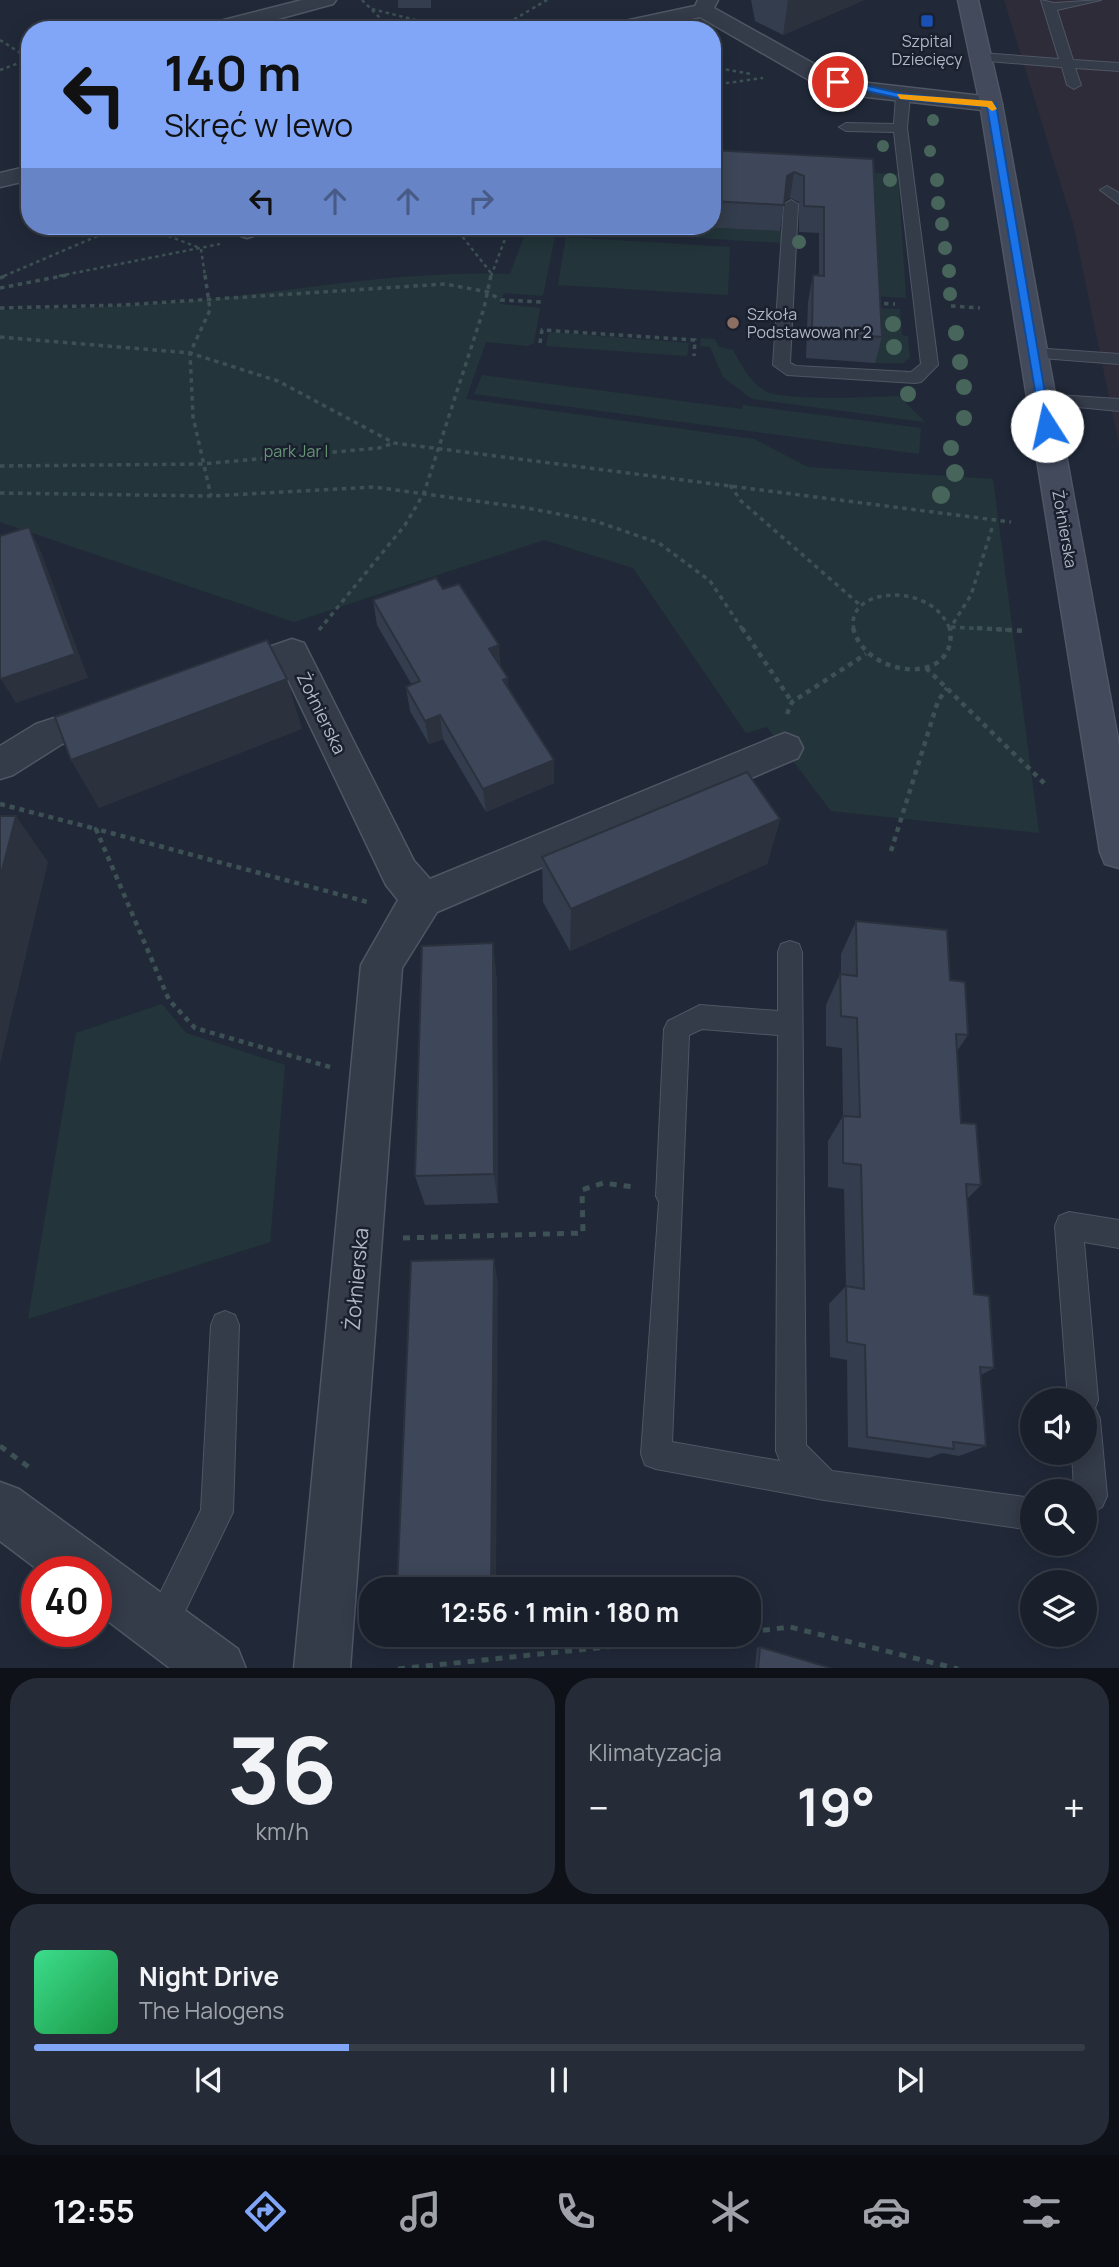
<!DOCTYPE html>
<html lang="pl">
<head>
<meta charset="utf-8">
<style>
	body { margin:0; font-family:Manrope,sans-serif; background:#262c37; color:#f1f3f6; height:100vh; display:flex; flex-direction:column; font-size:26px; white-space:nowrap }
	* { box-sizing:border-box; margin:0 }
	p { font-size:23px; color:#9fa2a9 }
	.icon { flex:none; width:38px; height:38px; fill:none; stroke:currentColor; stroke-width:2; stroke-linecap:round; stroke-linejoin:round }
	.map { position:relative; height:1668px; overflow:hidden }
	.details { display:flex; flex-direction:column; gap:10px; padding:10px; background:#0e1118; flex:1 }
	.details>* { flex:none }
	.guide { position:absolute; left:21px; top:21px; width:700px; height:214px; border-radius:28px; box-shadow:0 4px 18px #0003,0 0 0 2px #373d47; background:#81a6f8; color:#111; overflow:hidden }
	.buttons { position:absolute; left:1020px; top:1388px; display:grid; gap:14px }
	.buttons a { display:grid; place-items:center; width:77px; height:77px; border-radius:50%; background:#191f2b; box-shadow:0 4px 18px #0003,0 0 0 2px #373d47; font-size:35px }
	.speed { position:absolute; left:21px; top:1556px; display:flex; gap:14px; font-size:35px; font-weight:700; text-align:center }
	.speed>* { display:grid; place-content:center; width:91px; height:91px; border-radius:50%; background:#191f2b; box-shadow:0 4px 18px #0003,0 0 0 2px #373d47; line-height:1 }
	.speed .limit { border:10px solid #d22; background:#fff; color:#111 }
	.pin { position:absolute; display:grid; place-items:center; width:60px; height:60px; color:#fff; margin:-30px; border:4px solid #fff; border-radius:50%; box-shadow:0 2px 7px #0007 }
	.me { position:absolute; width:77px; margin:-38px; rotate:350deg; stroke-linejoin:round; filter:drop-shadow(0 0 5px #0008) }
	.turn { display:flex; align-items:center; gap:24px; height:147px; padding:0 28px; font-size:32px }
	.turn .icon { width:91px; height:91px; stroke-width:2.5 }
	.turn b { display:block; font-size:49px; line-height:60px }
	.lanes { display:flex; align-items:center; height:66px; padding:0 28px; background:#0003; justify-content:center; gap:35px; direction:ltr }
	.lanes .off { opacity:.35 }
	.big { font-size:52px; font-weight:700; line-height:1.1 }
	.details .card { flex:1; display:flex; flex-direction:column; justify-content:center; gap:10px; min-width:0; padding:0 24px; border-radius:28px; background:#262c37 }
	.details .dial { align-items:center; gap:0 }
	.dial b { font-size:91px; line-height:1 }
	.song { display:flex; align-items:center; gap:21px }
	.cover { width:84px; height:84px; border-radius:10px; background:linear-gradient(135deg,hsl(150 70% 55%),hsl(140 70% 35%)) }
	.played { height:7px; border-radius:4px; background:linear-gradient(90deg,#81a6f8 30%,#373d47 30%) }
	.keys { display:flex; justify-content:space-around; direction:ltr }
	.heat { display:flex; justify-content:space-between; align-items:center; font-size:38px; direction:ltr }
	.details .tiles { flex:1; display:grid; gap:10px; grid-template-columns:1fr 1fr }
	.card:last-child { grid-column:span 2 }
	.trip { position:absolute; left:359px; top:1577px; width:402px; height:70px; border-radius:28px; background:#191f2b; box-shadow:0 4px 18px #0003,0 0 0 2px #373d47; font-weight:700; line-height:70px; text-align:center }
	.dock { display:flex; height:112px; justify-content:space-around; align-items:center; background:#0a0c11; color:#9fa2a9 }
	.dock .icon { width:49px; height:49px }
	.dock .active { color:#81a6f8 }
	.dock b { font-size:32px; color:#f1f3f6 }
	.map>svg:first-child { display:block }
</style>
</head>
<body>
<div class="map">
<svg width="1119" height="1669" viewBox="0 0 1119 1669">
	<rect width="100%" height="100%" fill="#212939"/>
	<!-- medical -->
	<path fill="#2f2c3a" d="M1004,0H1119V445L1074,227Z"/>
	<!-- green -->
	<g fill="#23353a">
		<path d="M815,170L898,174L906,298L873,296Z"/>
		<path d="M528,226H557L543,296L504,293L500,304L540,308L534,343L528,346L486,342L466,399L754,439L808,467L993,479L1039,833L831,811L767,727L746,733L633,568L544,540L294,622L0,522V310C71,309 142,306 213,299C312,288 410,270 510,274Z"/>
		<path d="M572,226H680L782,231V243L570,230Z"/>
		<path d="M566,237L730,247L728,295L558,285Z"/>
		<path d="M873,308L900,309L902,335L908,336L910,358L903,363H875Z"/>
		<path d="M549,332L689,343L687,356L546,346Z"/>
		<path d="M701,338L715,339L719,347L733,350C741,365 751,384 767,392C787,401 874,397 899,396L925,422L752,399L723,377L710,347L700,346Z"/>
		<path d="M482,375L742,409L743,405L921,428L919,454L474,394Z"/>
		<path d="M162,1004L186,1033L285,1065L270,1242L28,1319L76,1033Z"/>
	</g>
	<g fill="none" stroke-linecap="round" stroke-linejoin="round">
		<!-- lane casing -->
		<g stroke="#4f5664" stroke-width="2">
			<g id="lane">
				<path d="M1041,0L1054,3L1101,0L1057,10L1073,60L1119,63V71L1075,68L1081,85L1074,89L1067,85L1062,67L976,60L975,57L981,53L1059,59Z"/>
				<path d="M903,92L910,96L907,128L938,365L921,382L915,383L787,375L773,365L784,204L791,200L798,204L790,363L796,366L911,372L921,364L894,132L846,131L839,127L846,123L894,124L896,96Z"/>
				<path d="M1107,186L1119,193V204L1100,190Z"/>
				<path d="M1034,348L1119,354V364L1028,357L1026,353Z"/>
				<path d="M1042,394L1119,399V411L1036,403L1033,399L1036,395Z"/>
				<path d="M790,941L799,944L802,952L806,1445L832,1471L1032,1498V1530L824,1500L656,1469L645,1465L641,1454L659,1202L656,1196L664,1029L668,1021L700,1005L778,1011V952L781,944ZM702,1029L778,1035L776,1451L780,1461L672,1442L689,1035Z"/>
				<path d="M1069,1212L1119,1220V1248L1084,1242L1098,1400L1095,1408L1100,1419L1107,1496L1102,1507L1085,1517V1491H1074L1072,1452H1085V1400H1068L1055,1226L1059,1216Z"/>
				<path d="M225,1311L235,1315L239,1325L233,1512L172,1638L160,1642L148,1638L144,1626L201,1510L211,1325L215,1315Z"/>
			</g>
		</g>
		<!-- street casing -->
		<g stroke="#4f5664" stroke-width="3">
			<g id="street">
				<path d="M302,0H336L333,4L238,30H202L204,25Z"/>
				<path d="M698,0H718L714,8L825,70L869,83L991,97L1002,104L991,111L867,97L809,80L700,17L643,30H604L606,25L695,6Z"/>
				<path d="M30,166V180L0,187V173Z"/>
				<path d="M237,226H274L270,231L247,238L238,235L234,230Z"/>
				<path d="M292,639L304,643L414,861L430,879L772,738L785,733L798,738L803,748L798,758L437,912L402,968L350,1669H294L361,965L398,900L386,885L283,669L226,688L214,684L208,675L214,666Z"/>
				<path d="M109,700L122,704L127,714L122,724L62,744L13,775L0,779V746L36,724Z"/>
				<path d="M0,1482L19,1489L238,1649L246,1669H171L96,1612V1572H41L0,1541Z"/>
			</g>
		</g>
		<!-- secondary casing -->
		<g stroke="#4f5664" stroke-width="3">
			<path id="secondary" d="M958,0H978L1002,104L1119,745V868L1105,864L1100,852L980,104Z"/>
		</g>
		<!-- path-far3 -->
		<g stroke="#3d5154" stroke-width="2.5" stroke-dasharray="3.5 3.5" stroke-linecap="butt">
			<path d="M362,0L392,30"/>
			<path d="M372,9L455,30"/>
			<path d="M496,30L547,0"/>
			<path d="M0,40L30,59"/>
			<path d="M712,67L751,74"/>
			<path d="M0,70L30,59"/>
			<path d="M712,85L763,78"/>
			<path d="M142,226L200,248"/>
			<path d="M454,226L491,273"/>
			<path d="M563,229L564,226"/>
			<path d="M201,249L205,276"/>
			<path d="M4,276L121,226"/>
			<path d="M59,276L220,244"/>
			<path d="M491,276L510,226"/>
		</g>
		<!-- path-far2 -->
		<g stroke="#3d5154" stroke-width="3.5" stroke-dasharray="4.5 4.5" stroke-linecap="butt">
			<path d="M205,275L210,310L190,353L193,417L211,496"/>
			<path d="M0,278L8,275"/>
			<path d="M0,288L67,275"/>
			<path d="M875,303L895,304"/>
			<path d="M951,306L980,308"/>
			<path d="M0,308L123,305L445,284L488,292L501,300L541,302"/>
			<path d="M0,337L190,353L278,381L394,443L1011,522"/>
			<path d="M540,343L542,330L695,340L694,356"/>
			<path d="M0,466L202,464L379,448L394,443"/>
			<path d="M730,485L741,501L860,605"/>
			<path d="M0,493L211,496L374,487L527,508L595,521L659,543L710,581L743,630"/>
			<path d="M992,528L971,595L951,627L1010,630"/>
			<path d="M319,630L405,525L424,493L484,308L491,275"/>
			<path d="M854,630C843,587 933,580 950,630"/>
		</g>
		<!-- path-far1 -->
		<g stroke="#3d5154" stroke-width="4.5" stroke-dasharray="5 5" stroke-linecap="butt">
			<path d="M742,628L792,702"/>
			<path d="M853,628C866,679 959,687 950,628"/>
			<path d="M977,628L1025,631"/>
			<path d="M926,668L1045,784"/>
			<path d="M787,714L792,702L866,654"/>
			<path d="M0,804L96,829"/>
			<path d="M891,851L938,701L947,688"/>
			<path d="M330,1067L195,1028L169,1000L96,829L371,903"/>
		</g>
		<!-- path -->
		<g stroke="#3d5154" stroke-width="5" stroke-dasharray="7 7" stroke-linecap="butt">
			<path d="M403,1238L583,1233L582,1190L603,1183L634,1187"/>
			<path d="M0,1446L30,1468"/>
			<path d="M749,1632L790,1627L958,1669"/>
			<path d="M398,1669L730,1634"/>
		</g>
		<!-- lane -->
		<use href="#lane" fill="#343b49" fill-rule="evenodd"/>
		<!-- street -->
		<use href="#street" fill="#343b49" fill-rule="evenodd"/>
		<!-- secondary -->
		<use href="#secondary" fill="#424a5c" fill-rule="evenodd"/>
	</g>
	<!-- trees -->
	<g fill="#47655a">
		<circle cx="933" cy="120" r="6"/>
		<circle cx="883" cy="146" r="6"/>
		<circle cx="930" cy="151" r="6"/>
		<circle cx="890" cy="180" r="7"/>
		<circle cx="937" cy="180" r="7"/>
		<circle cx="938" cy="203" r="7"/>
		<circle cx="942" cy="224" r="7"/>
		<circle cx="799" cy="242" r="7"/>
		<circle cx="945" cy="248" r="7"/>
		<circle cx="949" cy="271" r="7"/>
		<circle cx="950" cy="294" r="7"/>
		<circle cx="893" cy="324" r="8"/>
		<circle cx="956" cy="333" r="8"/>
		<circle cx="894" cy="347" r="8"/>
		<circle cx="960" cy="362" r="8"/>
		<circle cx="964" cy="387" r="8"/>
		<circle cx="908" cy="394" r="8"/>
		<circle cx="964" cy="418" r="8"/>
		<circle cx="951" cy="448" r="8"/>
		<circle cx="955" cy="473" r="9"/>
		<circle cx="941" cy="495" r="9"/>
	</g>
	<!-- wall -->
	<g fill="#343d4d">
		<rect x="398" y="0" width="33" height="8"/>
		<path d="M751,0H864L783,35L755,21Z"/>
		<path d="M712,150L873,159L882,337L875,363L806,358L808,302L813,275H819V233L799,232V202L790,198L784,201L780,231L680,226H712Z"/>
		<path d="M443,589L501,667L509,689L554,760V783L486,812L443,739L429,744L410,711L406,687L412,685L377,625L373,600Z"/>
		<path d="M780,819L767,864L570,951L543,902L542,857Z"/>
		<path d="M856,921L950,980L968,1035L957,1051L961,1123L981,1185L967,1199L974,1294L994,1368L981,1375L986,1446L959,1456L942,1453L929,1458L848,1447L847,1360L830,1357L829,1304L846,1286L844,1189L828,1187V1141L843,1116L842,1048L826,1046V1005L840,974H841V954Z"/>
		<path d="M493,943L497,984L498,1203L425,1205L415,1176Z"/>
		<path d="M757,1647L834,1669H755Z"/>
	</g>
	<!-- shaded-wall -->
	<g fill="#2b323e">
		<path d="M788,0H864L783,35Z"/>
		<path d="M794,172L790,198L783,202L787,176Z"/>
		<path d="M29,527L41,552L88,678L16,703L1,679Z"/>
		<path d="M499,645L501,670L489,649Z"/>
		<path d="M508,678L509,703L503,680Z"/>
		<path d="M287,679L302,729L99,808L71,760Z"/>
		<path d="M440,715L443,739L429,744L425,721Z"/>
		<path d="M554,760V783L486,812L483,789Z"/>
		<path d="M16,816L48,862L0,1064V878Z"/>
		<path d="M780,819L767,864L570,951L571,909Z"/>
		<path d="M493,943L497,984L498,1203L494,1174Z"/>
		<path d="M494,1259L498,1283L496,1589H491Z"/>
	</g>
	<!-- building -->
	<g fill="#3d4759" stroke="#2b323e" stroke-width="2">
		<path d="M150,22L147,30H110L113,23Z"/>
		<path d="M712,150L873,159L882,337L812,332L813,275L824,276V207L804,206V176L794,172L787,176L784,205L712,201Z"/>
		<path d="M29,527L75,654L1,679L0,676V536Z"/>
		<path d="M436,578L443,589L459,584L499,645L489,649L508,678L503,680L554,760L483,789L440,715L425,721L406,687L420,681L373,600Z"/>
		<path d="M267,640L287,679L71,760L55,717Z"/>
		<path d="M747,772L780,819L571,909L542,857Z"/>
		<path d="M0,816H16L0,878Z"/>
		<path d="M856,921L947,930L950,980L965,982L968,1035L956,1034L961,1123L976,1124L981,1185L966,1184L974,1294L989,1296L994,1368L980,1367L986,1446L953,1442L954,1449L867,1437L865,1345L847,1342L846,1286L864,1289L861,1165L843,1163V1116L860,1117L857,1018L841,1016L840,974L857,976Z"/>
		<path d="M493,943L494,1174L415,1176L422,946Z"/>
		<path d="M494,1259L491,1589H397L411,1261Z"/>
		<path d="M760,1647L834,1669H758Z"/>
	</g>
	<!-- route -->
	<path fill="#1a73e8" stroke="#114b97" stroke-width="2" d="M838,79L903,94L996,104L1051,428L1041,426L987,107L903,99L835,84Z"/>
	<!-- slow -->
	<path fill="#f59e0b" d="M897,94L992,101L997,109L992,111L987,107L900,99Z"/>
	<!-- markers -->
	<rect fill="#1a4fb4" stroke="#1a202e" stroke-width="2.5" x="920" y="14" width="14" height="14" rx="3.5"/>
	<circle fill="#8d6e63" stroke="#1a202e" stroke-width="2.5" cx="733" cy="323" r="7"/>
	<g text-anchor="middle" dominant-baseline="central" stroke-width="5" stroke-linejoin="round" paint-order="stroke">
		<!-- far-poi labels -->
		<g font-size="16" fill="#afb6c6" stroke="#1a202e">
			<text x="927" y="41">Szpital<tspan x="927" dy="18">Dziecięcy</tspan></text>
			<text x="747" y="314" text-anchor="start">Szkoła<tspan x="747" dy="18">Podstawowa nr 2</tspan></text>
		</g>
		<!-- far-park labels -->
		<g font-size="16" fill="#669675" stroke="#1a202e">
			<text x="296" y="451">park Jar I</text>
		</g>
		<!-- far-street labels -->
		<g font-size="16" fill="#afb6c6" stroke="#1a202e">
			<text transform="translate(1065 529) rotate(80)">Żołnierska</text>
		</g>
		<!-- street labels -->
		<g font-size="18" fill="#afb6c6" stroke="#1a202e">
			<text transform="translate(322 713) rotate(64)">Żołnierska</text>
		</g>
		<!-- near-street labels -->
		<g font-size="21" fill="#afb6c6" stroke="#1a202e">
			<text transform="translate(356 1279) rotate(-85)">Żołnierska</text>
		</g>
	</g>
</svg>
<div class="buttons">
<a><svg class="icon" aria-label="sound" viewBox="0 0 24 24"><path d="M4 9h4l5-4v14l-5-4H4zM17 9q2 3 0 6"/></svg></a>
<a><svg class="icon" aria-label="search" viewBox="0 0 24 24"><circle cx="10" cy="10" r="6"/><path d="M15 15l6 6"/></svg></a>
<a><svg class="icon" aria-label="layers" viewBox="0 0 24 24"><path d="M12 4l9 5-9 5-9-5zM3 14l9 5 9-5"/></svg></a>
</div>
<div class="speed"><div class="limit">40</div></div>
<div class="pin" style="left:838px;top:82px;background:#d93025"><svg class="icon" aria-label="arrive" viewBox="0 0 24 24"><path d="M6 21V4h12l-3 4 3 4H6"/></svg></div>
<svg class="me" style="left:1047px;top:426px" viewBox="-20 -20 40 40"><circle r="19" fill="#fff"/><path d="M0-13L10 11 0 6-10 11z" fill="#1a73e8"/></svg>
<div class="trip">12:56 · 1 min · 180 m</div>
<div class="guide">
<div class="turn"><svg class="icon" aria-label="left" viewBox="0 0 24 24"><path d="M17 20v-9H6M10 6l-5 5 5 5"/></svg><div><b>140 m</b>Skręć w lewo</div></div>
<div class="lanes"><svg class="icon" aria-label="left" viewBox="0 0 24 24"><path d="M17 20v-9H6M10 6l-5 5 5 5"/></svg><svg class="icon off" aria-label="ahead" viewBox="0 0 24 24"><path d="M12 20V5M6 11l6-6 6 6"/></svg><svg class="icon off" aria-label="ahead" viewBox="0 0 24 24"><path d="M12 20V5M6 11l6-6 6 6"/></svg><svg class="icon off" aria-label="right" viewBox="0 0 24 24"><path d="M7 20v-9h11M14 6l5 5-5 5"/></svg></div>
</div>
</div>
<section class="details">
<div class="tiles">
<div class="card dial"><b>36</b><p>km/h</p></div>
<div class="card"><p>Klimatyzacja</p>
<div class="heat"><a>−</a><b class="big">19°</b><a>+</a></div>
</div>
<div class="card">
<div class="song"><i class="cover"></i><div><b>Night Drive</b><p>The Halogens</p></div></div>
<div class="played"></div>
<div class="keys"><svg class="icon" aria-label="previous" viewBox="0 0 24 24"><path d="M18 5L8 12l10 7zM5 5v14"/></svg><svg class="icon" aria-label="pause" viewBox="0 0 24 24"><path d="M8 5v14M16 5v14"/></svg><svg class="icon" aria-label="next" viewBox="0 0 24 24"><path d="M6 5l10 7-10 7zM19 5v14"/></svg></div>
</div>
</div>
</section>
<nav class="dock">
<b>12:55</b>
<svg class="icon active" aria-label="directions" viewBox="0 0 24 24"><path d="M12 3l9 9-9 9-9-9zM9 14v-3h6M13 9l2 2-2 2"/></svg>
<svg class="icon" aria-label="music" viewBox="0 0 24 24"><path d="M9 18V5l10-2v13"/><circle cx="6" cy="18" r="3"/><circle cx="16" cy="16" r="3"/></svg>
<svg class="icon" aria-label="phone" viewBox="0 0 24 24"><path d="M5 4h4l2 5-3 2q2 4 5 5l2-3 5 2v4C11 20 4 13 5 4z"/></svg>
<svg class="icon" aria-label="climate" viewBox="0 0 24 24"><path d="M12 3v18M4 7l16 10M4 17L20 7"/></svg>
<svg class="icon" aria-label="car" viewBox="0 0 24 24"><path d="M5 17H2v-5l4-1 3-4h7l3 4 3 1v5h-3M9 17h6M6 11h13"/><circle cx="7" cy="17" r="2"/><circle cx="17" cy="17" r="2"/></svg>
<svg class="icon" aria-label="filters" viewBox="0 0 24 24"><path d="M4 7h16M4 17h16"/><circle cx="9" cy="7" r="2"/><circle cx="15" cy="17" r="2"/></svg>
</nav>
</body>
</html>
